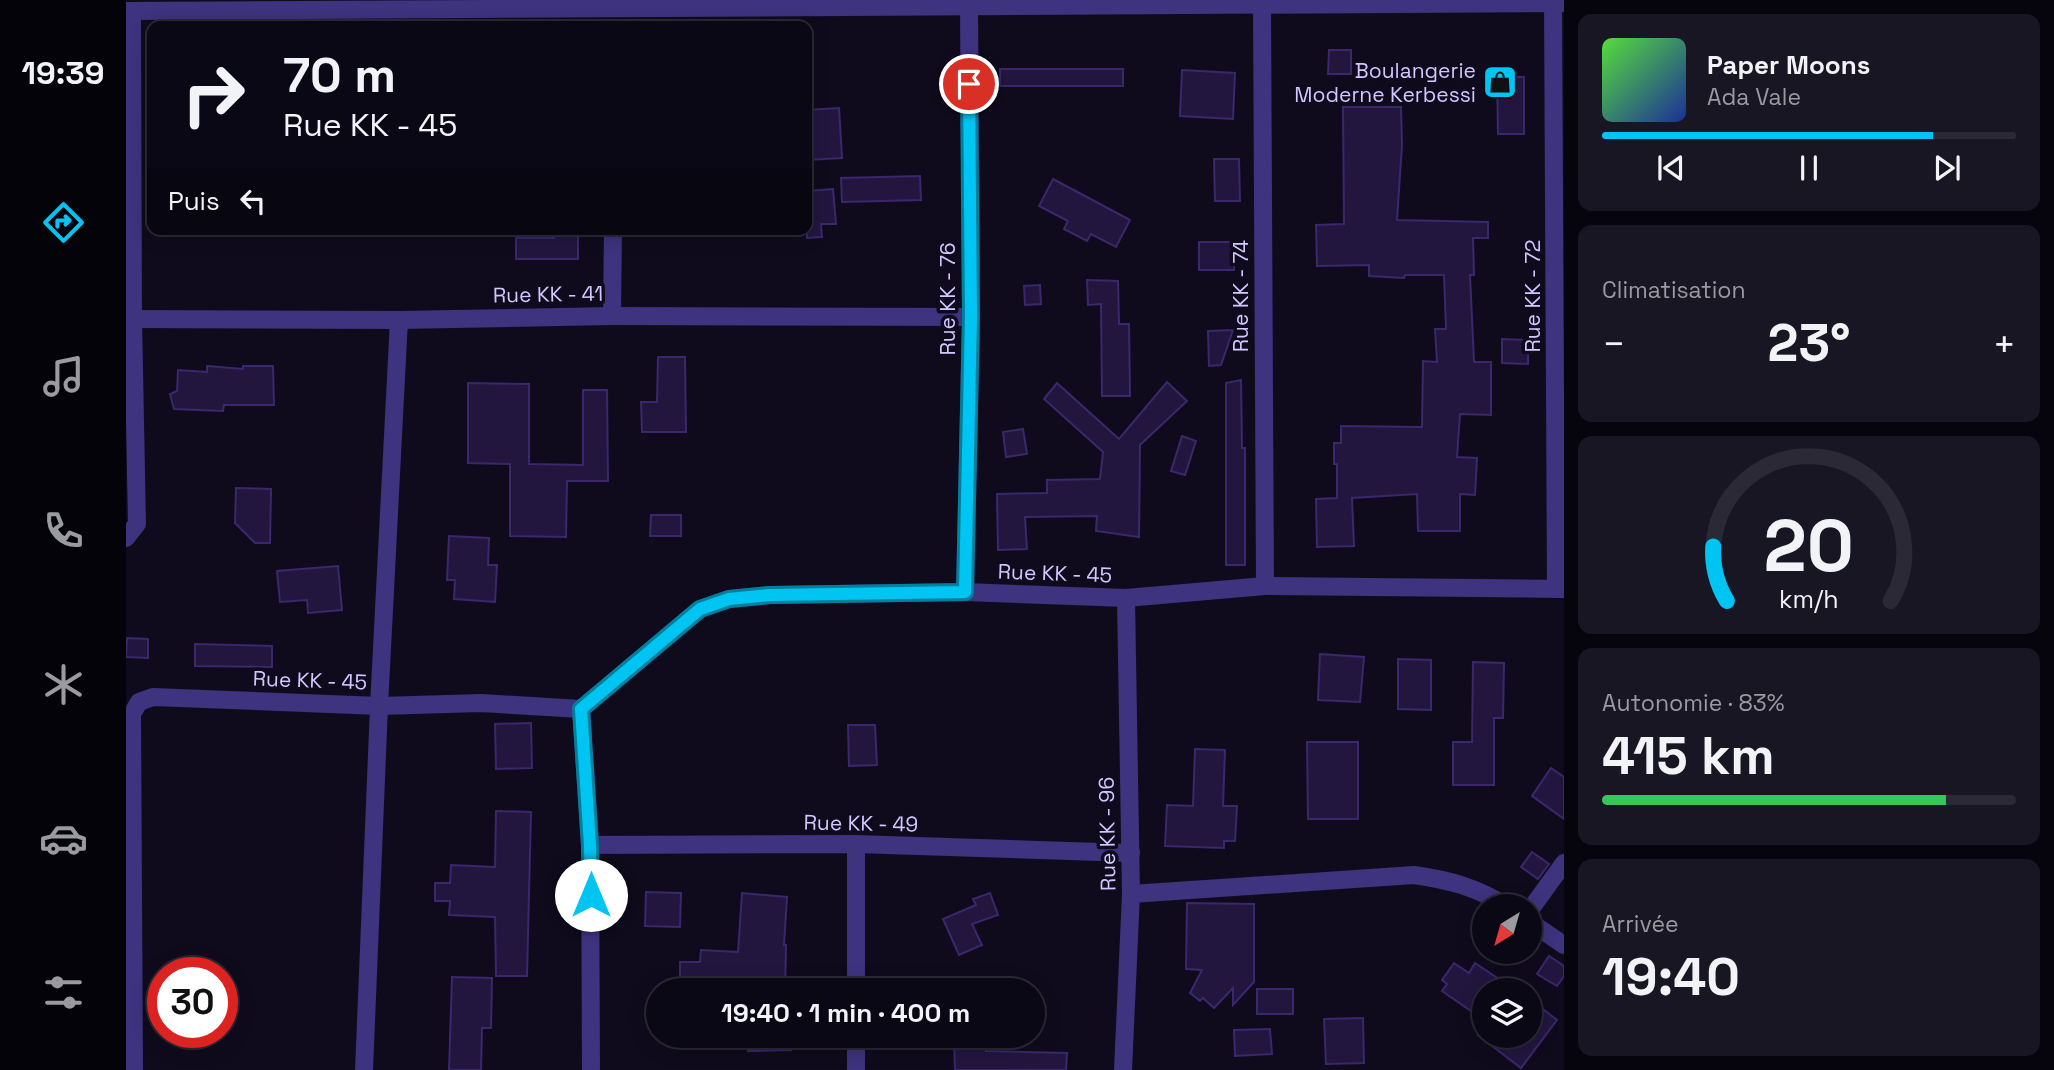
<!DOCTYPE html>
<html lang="fr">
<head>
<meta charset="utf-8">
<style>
	body { margin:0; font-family:"Space Grotesk",sans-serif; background:#191623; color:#f1f3f6; height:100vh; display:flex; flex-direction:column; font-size:26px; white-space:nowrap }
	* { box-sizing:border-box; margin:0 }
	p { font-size:23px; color:#9a9aa1 }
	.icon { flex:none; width:38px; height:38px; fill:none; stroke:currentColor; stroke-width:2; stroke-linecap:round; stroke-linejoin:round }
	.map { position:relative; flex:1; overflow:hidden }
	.drawer { display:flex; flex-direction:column; gap:14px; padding:14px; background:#06040c; width:490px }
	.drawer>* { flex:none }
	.hud { position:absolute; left:21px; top:21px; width:665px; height:214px; border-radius:14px; box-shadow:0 4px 18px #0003,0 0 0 2px #2b2935; background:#0b0816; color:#f1f3f6; overflow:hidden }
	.needle { width:46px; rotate:217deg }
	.controls { position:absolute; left:1346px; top:894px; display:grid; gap:14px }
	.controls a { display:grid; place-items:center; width:70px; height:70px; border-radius:50%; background:#0b0816; box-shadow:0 4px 18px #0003,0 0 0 2px #2b2935; font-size:35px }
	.speed { position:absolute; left:21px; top:957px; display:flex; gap:14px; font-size:35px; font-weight:700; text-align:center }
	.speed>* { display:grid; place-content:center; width:91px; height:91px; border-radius:50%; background:#0b0816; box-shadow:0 4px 18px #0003,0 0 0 2px #2b2935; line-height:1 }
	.speed .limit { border:10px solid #d22; background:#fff; color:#111 }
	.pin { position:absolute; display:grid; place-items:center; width:60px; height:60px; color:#fff; margin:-30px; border:4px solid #fff; border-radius:50%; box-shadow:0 2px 7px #0007 }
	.me { position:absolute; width:77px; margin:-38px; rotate:0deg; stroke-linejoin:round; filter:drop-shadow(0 0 5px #0008) }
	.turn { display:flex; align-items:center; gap:24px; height:147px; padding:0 21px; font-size:32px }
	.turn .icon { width:91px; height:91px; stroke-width:2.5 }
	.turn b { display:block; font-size:49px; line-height:60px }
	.then { display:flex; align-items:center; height:66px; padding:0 21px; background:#0003; gap:14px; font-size:26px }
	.big { font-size:52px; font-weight:700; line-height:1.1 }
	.drawer .tile { flex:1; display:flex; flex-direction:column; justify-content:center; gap:10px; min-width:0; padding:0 24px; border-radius:14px; background:#191623 }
	.drawer .dial { align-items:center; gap:0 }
	.dial svg { height:182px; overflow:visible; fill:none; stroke:#2b2935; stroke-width:7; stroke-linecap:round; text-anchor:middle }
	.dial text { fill:#f1f3f6; stroke:none }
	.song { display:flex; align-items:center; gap:21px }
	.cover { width:84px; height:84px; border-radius:10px; background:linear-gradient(135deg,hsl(110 70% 55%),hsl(230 70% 35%)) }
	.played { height:7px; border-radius:4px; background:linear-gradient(90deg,#00c5f2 80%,#2b2935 80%) }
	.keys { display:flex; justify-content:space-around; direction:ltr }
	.heat { display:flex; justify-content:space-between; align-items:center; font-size:38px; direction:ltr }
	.charge { height:10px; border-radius:5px; background:linear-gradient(90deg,#34c759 83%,#2b2935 0) }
	.trip { position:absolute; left:520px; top:978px; width:399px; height:70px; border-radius:35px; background:#0b0816; box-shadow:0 4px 18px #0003,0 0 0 2px #2b2935; font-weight:700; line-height:70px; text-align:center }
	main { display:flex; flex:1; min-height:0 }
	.tab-bar { display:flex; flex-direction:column; width:126px; justify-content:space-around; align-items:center; background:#040309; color:#9a9aa1 }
	.tab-bar .icon { width:49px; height:49px }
	.tab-bar .selected { color:#00c5f2 }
	.tab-bar b { font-size:32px; color:#f1f3f6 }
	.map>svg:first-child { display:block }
</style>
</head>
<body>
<main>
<nav class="tab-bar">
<b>19:39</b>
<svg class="icon selected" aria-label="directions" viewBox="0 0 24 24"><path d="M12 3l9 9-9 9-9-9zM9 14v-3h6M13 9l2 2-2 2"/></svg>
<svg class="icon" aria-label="music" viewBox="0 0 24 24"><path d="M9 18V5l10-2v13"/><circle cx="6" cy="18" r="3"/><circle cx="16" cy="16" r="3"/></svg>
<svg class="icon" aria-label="phone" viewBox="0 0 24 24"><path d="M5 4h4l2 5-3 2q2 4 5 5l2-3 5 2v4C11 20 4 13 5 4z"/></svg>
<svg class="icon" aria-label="climate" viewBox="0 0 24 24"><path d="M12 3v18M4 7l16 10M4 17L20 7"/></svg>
<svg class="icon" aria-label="car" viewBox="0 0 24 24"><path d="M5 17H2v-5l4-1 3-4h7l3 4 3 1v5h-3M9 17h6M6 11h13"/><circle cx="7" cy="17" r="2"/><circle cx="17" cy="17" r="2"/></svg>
<svg class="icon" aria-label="filters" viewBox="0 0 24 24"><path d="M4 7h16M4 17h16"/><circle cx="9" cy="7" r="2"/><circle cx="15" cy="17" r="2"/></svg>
</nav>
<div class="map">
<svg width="1438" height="1070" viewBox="0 0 1438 1070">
	<rect width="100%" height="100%" fill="#0f0b1d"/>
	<!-- building -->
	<g fill="#22163f" stroke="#3b276c" stroke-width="2">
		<path d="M1203,50H1225V74H1202Z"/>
		<rect x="874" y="69" width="123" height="17"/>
		<path d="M1056,70L1109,73L1107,119L1054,116Z"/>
		<path d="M1371,77H1398V134H1372Z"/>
		<path d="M1217,107H1275L1276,145L1271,220L1362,222V238H1347L1348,275H1344L1348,362H1365V415L1334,414L1331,457L1351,458L1349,495L1334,494V531H1292L1291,494L1226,498L1228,546L1191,547L1190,499L1211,498V464H1208V443H1215V426L1296,427L1297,361L1311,362L1309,329H1320L1318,275H1279L1278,278L1243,276V265L1191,266L1190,225L1218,224Z"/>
		<path d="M713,108L716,158L681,160V110Z"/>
		<path d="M1088,159H1113L1114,201H1089Z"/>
		<path d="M794,176L795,200L716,202L715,178Z"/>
		<path d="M927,179L1004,220L990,247L965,234L961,241L938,229L942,221L913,206Z"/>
		<path d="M707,189L710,224H695L696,237L681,238V191Z"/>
		<path d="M428,236H452V259H390V238H428Z"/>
		<rect x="1073" y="242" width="35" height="28"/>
		<path d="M961,280L992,281L993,324H1003L1004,396H976L975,304L962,305Z"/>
		<path d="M914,285L915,304L899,305L898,286Z"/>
		<path d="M1107,330L1095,365L1083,366L1082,331Z"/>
		<path d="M1376,339L1402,340V364L1376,363Z"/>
		<path d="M532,357H559L560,432H516L515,402H531Z"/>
		<path d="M81,366L117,369V366H147L148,405H98L97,411L48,409L44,394L51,391L52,370L81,372Z"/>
		<path d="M1115,380L1116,448H1119V565H1100V383Z"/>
		<path d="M1041,382L1061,401L1014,445L1013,537L970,531L971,516L899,517L901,549L872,550L871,494L921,493V480L974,479L977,452L918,399L931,383L993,439Z"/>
		<path d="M342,383L403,384V464L457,465V390H481L482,481H441L440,537L384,536V464L342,463Z"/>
		<path d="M897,429L901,454L880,457L877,432Z"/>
		<path d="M1056,436L1070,441L1059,475L1045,471Z"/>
		<path d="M110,488L145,489L144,543H129L109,523Z"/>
		<path d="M525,515H555V536H524Z"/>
		<path d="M323,536L363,538L362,565H371L369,602L328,599L329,580H321Z"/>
		<path d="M212,566L216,610L182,613L181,600L154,602L151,571Z"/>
		<path d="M1,638L22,639V658L0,657Z"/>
		<path d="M69,644L146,646V667L69,666Z"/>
		<path d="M1194,654L1238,657L1234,702L1192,700Z"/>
		<path d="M1272,659L1305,660V710L1272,709Z"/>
		<path d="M1347,662L1378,663L1377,718H1368V785H1327V742H1346Z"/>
		<path d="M405,723L406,768L370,769L369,724Z"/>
		<path d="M722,725H749L751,765L723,766Z"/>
		<path d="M1181,742H1232V819H1182Z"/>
		<path d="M1069,749L1099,750L1097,806H1111L1109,841H1098V848L1039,846L1041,805L1067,806Z"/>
		<path d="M1425,768L1438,777V819L1406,796Z"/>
		<path d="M370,811L405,812L401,976H370L369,917L323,915L324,901H309V883H324L325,865L369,867Z"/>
		<path d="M1406,852L1423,864L1412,879L1395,867Z"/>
		<path d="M520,892L555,893L554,927L519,926Z"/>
		<path d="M616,893L661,897L658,945H660L659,990L554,989V962H574L575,950L612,952Z"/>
		<path d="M864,893L872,915L846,924L856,945L833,955L817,919L850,905L847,899Z"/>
		<path d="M1061,903L1128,904V982L1107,1005V988L1088,1008L1077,998L1074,1001L1064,993L1076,970L1060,969Z"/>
		<path d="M1423,956L1438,966V976L1431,986L1411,974Z"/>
		<path d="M1328,963L1343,973L1349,963L1389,990H1358V1020L1316,991L1321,984L1316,980Z"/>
		<path d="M326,977L366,978L365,1028H356L355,1070H323Z"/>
		<rect x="1131" y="989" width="36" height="25"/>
		<path d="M1404,999L1431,1020L1395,1068L1353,1036H1404Z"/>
		<path d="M1237,1018L1238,1063L1200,1064L1198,1019Z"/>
		<path d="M1144,1029L1146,1054L1109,1056L1108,1030Z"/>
		<path d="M621,1036H664L665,1050L622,1051Z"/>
		<path d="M828,1036H859L860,1051L941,1053L940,1070H829Z"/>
	</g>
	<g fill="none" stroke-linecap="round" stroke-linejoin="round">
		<!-- street -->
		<g stroke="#3d337e" stroke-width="18">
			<path d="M1427,3L1430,589"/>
			<path d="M1136,5L1139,586"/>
			<path d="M0,11L1438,3"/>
			<path d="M486,316L487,229"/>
			<path d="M0,319L273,320L486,316L845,317"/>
			<path d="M0,538L11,524L7,319L6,11"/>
			<path d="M839,592L845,317L843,6"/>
			<path d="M455,709L574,609L603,599L644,595L839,592L1000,598L1139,586L1438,589"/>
			<path d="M730,844V990"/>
			<path d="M464,845L730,844L1005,853"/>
			<path d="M1005,894L1288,875C1323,880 1350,887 1380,906"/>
			<path d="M1404,910L1438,863"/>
			<path d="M1404,922L1438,945"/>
			<path d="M730,1036V1070"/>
			<path d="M8,1070L6,714L13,702L27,697L253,706L355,703L455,709L464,845L465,1070"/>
			<path d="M238,1070L253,706L273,320"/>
			<path d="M997,1070L1005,894L1000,598"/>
		</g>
	</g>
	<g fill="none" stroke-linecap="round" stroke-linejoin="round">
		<!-- route casing -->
		<g stroke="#00809d" stroke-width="18">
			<path id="route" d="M465,895L464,845L455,709L574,609L603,599L644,595L839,592L845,317L843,84"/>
		</g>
		<!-- route -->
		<use href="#route" stroke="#00c5f2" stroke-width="12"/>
	</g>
	<!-- icons -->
	<defs>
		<g id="shop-square" transform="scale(1.75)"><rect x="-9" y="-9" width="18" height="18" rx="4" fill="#00c5f2" stroke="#0f0b1d"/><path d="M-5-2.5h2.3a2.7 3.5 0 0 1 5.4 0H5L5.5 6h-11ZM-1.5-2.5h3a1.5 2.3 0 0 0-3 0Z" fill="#111"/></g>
	</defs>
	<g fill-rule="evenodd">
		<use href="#shop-square" x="1374" y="82"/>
	</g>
	<g text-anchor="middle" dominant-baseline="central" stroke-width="7" stroke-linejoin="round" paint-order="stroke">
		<!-- poi labels -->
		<g font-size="21" fill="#d2c7ff" stroke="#0f0b1d" text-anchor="end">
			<text x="1350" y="70">Boulangerie<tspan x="1350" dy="24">Moderne Kerbessi</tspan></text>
		</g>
		<!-- street labels -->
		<g font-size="21" fill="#d2c7ff" stroke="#0f0b1d">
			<text transform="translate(422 294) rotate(-1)">Rue KK - 41</text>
			<text transform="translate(1114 296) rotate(-90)">Rue KK - 74</text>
			<text transform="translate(1406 296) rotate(-90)">Rue KK - 72</text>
			<text transform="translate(821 299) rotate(-90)">Rue KK - 76</text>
			<text transform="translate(929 573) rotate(2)">Rue KK - 45</text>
			<text transform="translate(184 680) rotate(2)">Rue KK - 45</text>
			<text transform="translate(735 823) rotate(1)">Rue KK - 49</text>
			<text transform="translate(981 834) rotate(-91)">Rue KK - 96</text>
		</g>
	</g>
</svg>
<div class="controls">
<a><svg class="needle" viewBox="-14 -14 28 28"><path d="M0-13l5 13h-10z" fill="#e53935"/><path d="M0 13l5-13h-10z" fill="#9a9aa1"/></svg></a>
<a><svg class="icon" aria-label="layers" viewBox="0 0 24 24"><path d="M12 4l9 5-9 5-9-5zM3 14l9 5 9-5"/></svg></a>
</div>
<div class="speed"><div class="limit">30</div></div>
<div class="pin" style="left:843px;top:84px;background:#d93025"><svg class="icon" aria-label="arrive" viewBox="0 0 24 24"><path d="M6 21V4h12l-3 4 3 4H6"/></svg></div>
<svg class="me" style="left:465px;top:895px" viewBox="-20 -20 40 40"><circle r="19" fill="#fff"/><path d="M0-13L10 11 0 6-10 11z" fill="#00c5f2"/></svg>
<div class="trip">19:40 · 1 min · 400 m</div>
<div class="hud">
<div class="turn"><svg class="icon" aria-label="right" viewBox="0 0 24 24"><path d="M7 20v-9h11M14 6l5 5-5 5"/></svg><div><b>70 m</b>Rue KK - 45</div></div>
<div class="then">Puis<svg class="icon" aria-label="left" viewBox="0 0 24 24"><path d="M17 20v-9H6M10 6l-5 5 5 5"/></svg></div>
</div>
</div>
<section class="drawer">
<div class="tile">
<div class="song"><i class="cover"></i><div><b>Paper Moons</b><p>Ada Vale</p></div></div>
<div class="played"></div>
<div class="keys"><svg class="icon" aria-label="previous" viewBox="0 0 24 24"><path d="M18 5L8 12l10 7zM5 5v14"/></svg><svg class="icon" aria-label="pause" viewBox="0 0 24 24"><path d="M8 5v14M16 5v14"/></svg><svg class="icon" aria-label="next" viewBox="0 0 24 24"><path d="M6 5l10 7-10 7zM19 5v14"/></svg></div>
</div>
<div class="tile"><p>Climatisation</p>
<div class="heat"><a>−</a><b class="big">23°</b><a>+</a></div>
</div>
<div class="tile dial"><svg viewBox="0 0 100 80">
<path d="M14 69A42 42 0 1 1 86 69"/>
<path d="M14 69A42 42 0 0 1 8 45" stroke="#00c5f2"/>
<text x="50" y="56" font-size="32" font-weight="700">20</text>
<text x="50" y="72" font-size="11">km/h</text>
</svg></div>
<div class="tile"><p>Autonomie · 83%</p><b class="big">415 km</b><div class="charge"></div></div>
<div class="tile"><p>Arrivée</p><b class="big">19:40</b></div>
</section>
</main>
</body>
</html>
